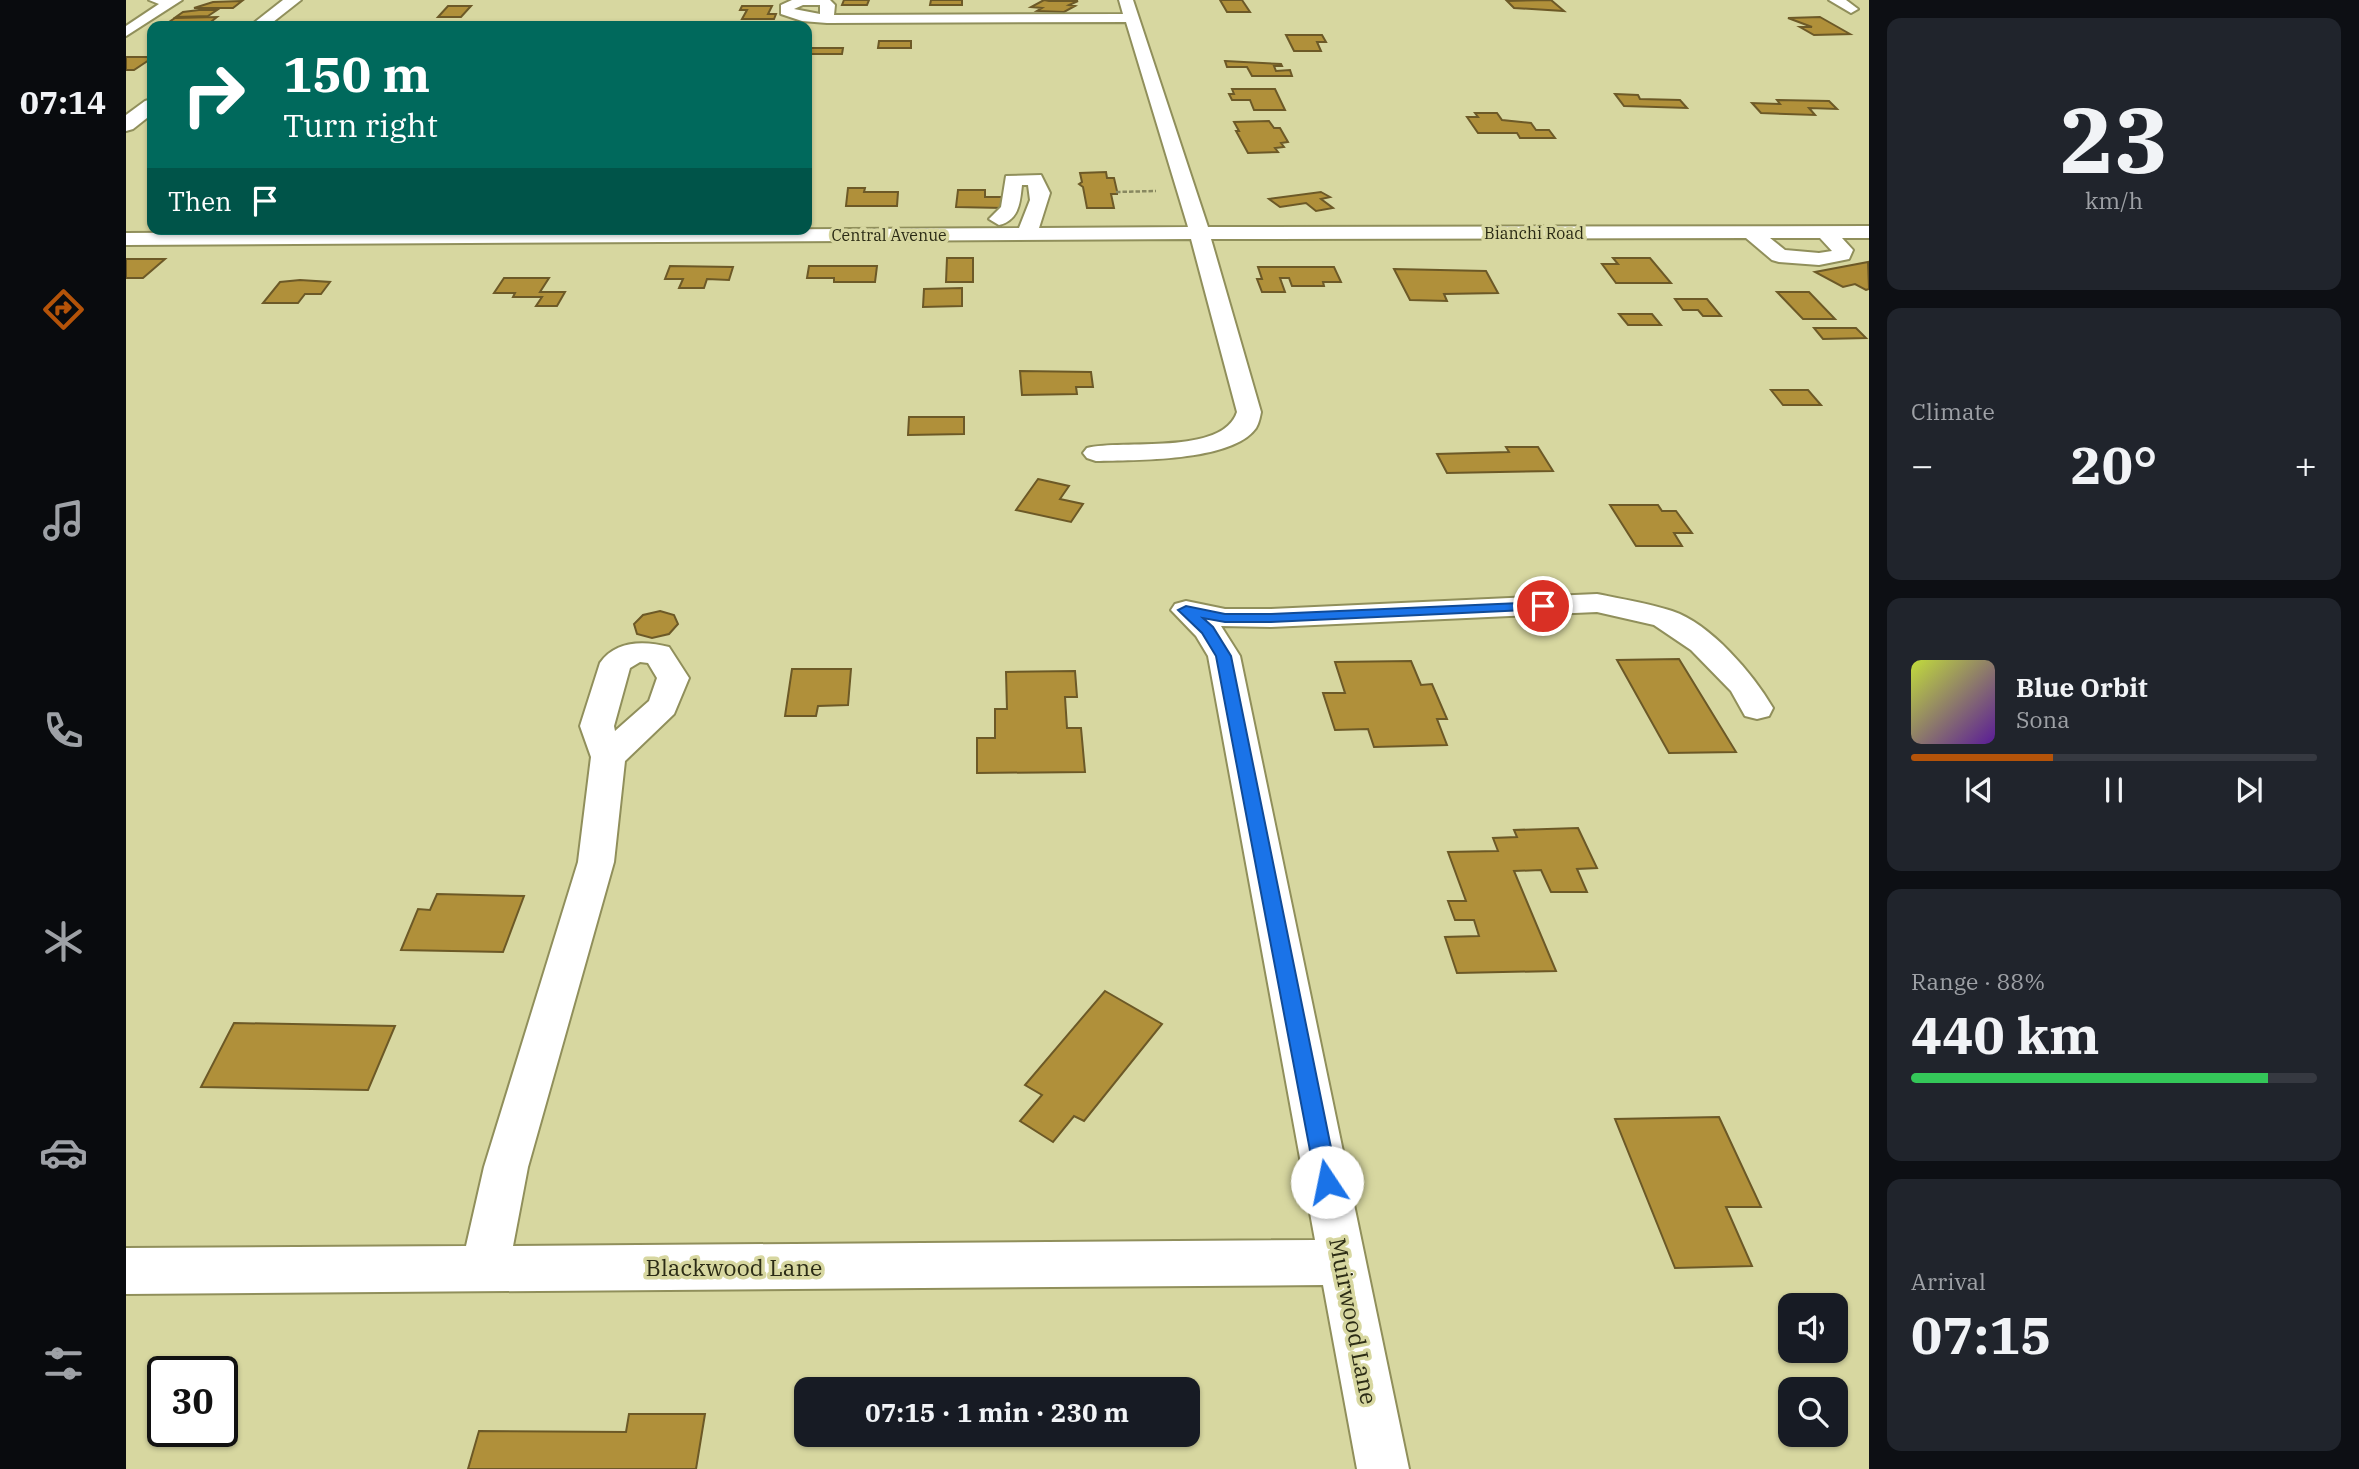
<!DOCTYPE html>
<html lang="en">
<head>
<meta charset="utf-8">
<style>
	body { margin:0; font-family:"IBM Plex Serif",serif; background:#20242c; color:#f1f3f6; height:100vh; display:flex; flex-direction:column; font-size:26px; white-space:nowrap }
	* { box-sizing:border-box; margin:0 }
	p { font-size:23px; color:#9ea1a6 }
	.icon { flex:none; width:38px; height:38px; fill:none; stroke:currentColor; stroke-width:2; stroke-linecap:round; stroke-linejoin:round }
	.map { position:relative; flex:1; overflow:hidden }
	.side { display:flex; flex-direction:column; gap:18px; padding:18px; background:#0d0f14; width:490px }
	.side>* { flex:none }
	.guide { position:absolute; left:21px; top:21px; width:665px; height:214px; border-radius:14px; box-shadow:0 2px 5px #0004; background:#00695c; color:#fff; overflow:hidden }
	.controls { position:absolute; left:1652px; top:1293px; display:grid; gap:14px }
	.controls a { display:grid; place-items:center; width:70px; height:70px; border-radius:14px; background:#171b24; box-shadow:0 2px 5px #0004; font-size:35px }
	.speed { position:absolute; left:21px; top:1356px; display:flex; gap:14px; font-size:35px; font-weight:700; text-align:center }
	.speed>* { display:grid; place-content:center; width:91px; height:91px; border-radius:50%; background:#171b24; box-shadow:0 2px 5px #0004; line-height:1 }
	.speed .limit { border:4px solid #111; border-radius:10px; background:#fff; color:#111 }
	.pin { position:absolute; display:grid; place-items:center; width:60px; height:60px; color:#fff; margin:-30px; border:4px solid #fff; border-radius:50%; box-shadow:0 2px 7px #0007 }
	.me { position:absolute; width:77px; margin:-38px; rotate:349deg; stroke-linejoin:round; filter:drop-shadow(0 0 5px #0008) }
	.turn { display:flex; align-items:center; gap:24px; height:147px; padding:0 21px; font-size:32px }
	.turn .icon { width:91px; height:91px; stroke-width:2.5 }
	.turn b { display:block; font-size:49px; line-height:60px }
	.then { display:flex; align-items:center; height:66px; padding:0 21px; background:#0003; gap:14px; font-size:26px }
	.big { font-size:52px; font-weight:700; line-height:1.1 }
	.side .widget { flex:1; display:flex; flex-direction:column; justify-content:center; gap:10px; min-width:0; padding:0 24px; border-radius:14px; background:#20242c }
	.side .dial { align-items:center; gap:0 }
	.dial b { font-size:91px; line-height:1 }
	.song { display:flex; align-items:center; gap:21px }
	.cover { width:84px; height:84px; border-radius:10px; background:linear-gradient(135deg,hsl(70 70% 55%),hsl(270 70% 35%)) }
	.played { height:7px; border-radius:4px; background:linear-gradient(90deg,#b45309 35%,#363941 35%) }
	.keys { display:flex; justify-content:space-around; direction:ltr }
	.heat { display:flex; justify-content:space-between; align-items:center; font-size:38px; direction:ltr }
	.charge { height:10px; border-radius:5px; background:linear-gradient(90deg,#34c759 88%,#363941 0) }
	.trip { position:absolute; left:668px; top:1377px; width:406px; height:70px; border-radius:14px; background:#171b24; box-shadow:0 2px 5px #0004; font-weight:700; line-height:70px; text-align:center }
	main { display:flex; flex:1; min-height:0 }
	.tabs { display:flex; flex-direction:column; width:126px; justify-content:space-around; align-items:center; background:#090b0e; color:#9ea1a6 }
	.tabs .icon { width:49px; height:49px }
	.tabs .current { color:#b45309 }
	.tabs b { font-size:32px; color:#f1f3f6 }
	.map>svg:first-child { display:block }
</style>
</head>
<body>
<main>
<nav class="tabs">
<b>07:14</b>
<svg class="icon current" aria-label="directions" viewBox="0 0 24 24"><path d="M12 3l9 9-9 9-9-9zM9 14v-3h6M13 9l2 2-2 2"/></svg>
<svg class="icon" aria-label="music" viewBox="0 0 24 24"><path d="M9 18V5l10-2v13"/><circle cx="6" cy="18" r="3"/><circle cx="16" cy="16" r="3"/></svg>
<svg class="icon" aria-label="phone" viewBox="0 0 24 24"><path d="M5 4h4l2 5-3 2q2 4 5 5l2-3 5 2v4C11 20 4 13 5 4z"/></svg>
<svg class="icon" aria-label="climate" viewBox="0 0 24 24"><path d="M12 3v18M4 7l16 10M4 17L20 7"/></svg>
<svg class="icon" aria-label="car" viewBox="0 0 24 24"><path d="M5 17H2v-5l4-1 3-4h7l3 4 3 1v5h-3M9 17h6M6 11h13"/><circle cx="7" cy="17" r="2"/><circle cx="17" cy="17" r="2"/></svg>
<svg class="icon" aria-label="filters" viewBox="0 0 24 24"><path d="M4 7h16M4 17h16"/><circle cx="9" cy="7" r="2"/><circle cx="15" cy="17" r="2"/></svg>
</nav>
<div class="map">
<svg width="1743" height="1469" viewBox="0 0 1743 1469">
	<rect width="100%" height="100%" fill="#d7d7a0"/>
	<!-- building -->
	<g fill="#b0903a" stroke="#6c5927" stroke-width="2">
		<path d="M718,0H743L741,5H716Z"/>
		<path d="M805,0H836V5H804Z"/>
		<path d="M918,0L923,1H952L943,5L949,6L938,12L911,11L916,8L905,7Z"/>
		<path d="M1094,0H1116L1124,12H1101Z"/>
		<path d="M1425,0L1438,11L1388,8L1381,1Z"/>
		<path d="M116,1L107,8H68L87,2Z"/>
		<path d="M322,6H345L335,17H312Z"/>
		<path d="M616,6H646L642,14H650L648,19H616L621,10H614Z"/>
		<path d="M73,10H91L82,16L50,17L57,12Z"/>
		<path d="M91,17L81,25H49L53,22H43L49,18Z"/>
		<path d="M1694,17L1724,34L1688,35L1674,27H1686L1662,18Z"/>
		<path d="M1160,35H1196L1200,42H1191L1195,51H1168Z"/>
		<path d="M753,41H785V48H752Z"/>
		<path d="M682,48H717L716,54H681Z"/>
		<path d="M0,57H26V58L8,70H0Z"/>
		<path d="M1099,61L1155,64L1156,66H1148L1150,71L1164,70L1166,76H1126L1121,67H1101Z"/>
		<path d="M1106,89H1149L1159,110H1128L1124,100H1106L1103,94H1108Z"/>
		<path d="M1489,94L1512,95L1514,99L1554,100L1561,108L1498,106Z"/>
		<path d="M1651,100L1703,101L1711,109L1683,108L1689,115L1635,113L1626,103L1654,104Z"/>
		<path d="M1349,113H1371L1376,120L1405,123L1410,130H1423L1429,138H1394L1391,133H1352L1341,117H1352Z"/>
		<path d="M1143,121L1148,128H1154L1162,142L1155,143L1158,147L1149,148L1152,152L1122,153L1110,131H1113L1108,122Z"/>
		<path d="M980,172L981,178H988L991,191V194H985L988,208H961L957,187L953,184L956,182L954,173Z"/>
		<path d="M722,188H739L738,192H772L771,206H720Z"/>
		<path d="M832,190H859V197H878L877,208L830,207Z"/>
		<path d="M1195,192L1204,197L1195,199L1207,208L1190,211L1180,203L1154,207L1143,199Z"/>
		<path d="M821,258H847V282H820Z"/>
		<path d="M1487,258H1524L1545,283H1490L1476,264H1492Z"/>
		<path d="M0,259H39L17,278H0Z"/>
		<path d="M1742,262L1743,289L1740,290L1729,284L1717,287L1689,272Z"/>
		<path d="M544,266L607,267L603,280L581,279L578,288H553L557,279H539Z"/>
		<path d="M683,266H751L749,282H708V278H681Z"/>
		<path d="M1132,267H1208L1215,282H1197L1198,286H1166L1163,278H1154L1159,292H1136L1131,279H1136Z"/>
		<path d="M1268,269L1360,271L1372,293L1318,294L1321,301L1284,300Z"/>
		<path d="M378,278H423L414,292H439L431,306H410L416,297H387L389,293H368Z"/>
		<path d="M174,280L204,282L195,294H179L172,303H137L154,282Z"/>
		<path d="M836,288V306L797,307L798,289Z"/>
		<path d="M1651,292H1683L1709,319H1677Z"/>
		<path d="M1549,299H1581L1595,316H1577L1572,310H1557Z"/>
		<path d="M1493,314H1526L1535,325H1502Z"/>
		<path d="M1688,328H1730L1740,338L1697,339Z"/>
		<path d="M894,371L965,372L967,387H950L951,394L896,395Z"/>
		<path d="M1645,390H1682L1695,405H1657Z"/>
		<path d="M783,417H838V434L782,435Z"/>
		<path d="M1380,447H1412L1427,471L1321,473L1311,454L1383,452Z"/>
		<path d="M912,479L943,486L934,499L957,504L945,522L890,510Z"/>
		<path d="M1484,505H1532L1536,511H1550L1566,533H1548L1556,546H1510Z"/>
		<path d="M534,611L548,615L552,624L543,634L526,638L511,634L508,624L517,615Z"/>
		<path d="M1553,659L1610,752L1543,753L1491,660Z"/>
		<path d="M1285,661L1295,685L1306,684L1321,719H1311L1321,745L1248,747L1242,729L1209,730L1197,693H1219L1209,662Z"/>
		<path d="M666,669H725L722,705L692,706L690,716H659Z"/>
		<path d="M949,671L951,697H939L941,728H955L959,772L851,773V738H869V709H881L880,672Z"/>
		<path d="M1452,828L1471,868L1451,869L1461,892H1425L1415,870L1388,871L1430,971L1331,973L1319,937L1353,936L1348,920H1329L1322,901H1340L1322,852L1372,851L1367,838L1391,837L1388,830Z"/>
		<path d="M311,894L398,896L377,952L275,950L292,909L304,910Z"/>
		<path d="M979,991L1036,1024L958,1121L948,1116L927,1142L894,1121L916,1095L899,1085Z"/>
		<path d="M108,1023L269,1026L242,1090L75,1087Z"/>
		<path d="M1593,1117L1635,1207H1600L1626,1266L1549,1268L1489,1119Z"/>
		<path d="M503,1414H579L570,1469H342L353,1431L500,1432Z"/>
	</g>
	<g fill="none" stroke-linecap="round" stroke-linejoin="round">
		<!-- minor casing -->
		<g stroke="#908f5b" stroke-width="4">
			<g id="minor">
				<path d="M23,0H56L0,36V26L33,4Z"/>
				<path d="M666,0H704L709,5L708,15L997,14L993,0H1007L1082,227L1743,226V238H1716L1727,250L1723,259L1693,265L1653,262L1646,260L1620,238L1085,239L1135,412C1134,417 1133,423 1130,428C1106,462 1008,460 970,461L961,458L957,453L961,448C996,439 1097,456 1111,412L1065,239L0,245V233L893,228L904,200L902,185H896C894,203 893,220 873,225L863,219L875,207L880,176L915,175L924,193L913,228L1062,227L1000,22L701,23L676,21L655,14V5ZM677,5H694V14L668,9ZM1644,238H1694L1706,251L1693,253L1659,250Z"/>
				<path d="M1703,0H1720L1732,9L1725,13Z"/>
				<path d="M1471,594C1496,599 1522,603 1546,611C1585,624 1627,674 1647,708L1643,716L1631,719L1619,716L1605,691L1565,650L1528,625L1471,612L1145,627L1095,626L1114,656L1283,1469H1231L1197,1285L0,1294V1248L340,1246L358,1167L452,862L465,757L454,726L474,663C490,640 519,641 543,647L563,678L548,714L499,761L488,862L402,1167L387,1246L1189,1240L1082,656L1070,636L1045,610L1049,604L1060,601L1099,609H1145ZM514,662L522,663L531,678L523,701L489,731L488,726L504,668Z"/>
			</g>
		</g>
		<!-- major casing -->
		<g stroke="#908f5b" stroke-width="4">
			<g id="major">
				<path d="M157,0H175L142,26H124Z"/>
				<path d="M26,99V114L7,129L0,131V115L19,101Z"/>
			</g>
		</g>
		<!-- path -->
		<path stroke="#888860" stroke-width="2.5" stroke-dasharray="4.5 2" stroke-linecap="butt" d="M990,192L1030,191"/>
		<!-- minor -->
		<use href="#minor" fill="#fff" fill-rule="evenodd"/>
		<!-- major -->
		<use href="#major" fill="#fff" fill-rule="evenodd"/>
	</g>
	<!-- route -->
	<path fill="#1a73e8" stroke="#114b97" stroke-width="2" d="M1417,602L1422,603V609L1145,622H1099L1077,618L1087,627L1105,656L1212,1182L1209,1189L1201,1192L1193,1189L1190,1182L1090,656L1076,633L1052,610L1060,606L1099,614H1145Z"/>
	<g text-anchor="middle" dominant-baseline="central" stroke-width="7" stroke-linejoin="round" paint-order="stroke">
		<!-- far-street labels -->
		<g font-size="16" fill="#2b2b15" stroke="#d7d7a0">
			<text x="1408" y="233">Bianchi Road</text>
			<text x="763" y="235">Central Avenue</text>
		</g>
		<!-- near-street labels -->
		<g font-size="23" fill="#2b2b15" stroke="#d7d7a0">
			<text x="608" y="1267">Blackwood Lane</text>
			<text transform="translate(1228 1321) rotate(79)">Muirwood Lane</text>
		</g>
	</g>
</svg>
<div class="controls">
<a><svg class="icon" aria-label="sound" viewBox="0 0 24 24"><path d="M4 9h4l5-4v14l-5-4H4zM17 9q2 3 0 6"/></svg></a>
<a><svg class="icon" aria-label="search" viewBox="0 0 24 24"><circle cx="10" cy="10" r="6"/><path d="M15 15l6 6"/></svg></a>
</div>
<div class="speed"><div class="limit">30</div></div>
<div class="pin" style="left:1417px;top:606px;background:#d93025"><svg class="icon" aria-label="arrive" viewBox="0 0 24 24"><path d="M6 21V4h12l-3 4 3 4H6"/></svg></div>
<svg class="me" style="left:1201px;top:1182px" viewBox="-20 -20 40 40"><circle r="19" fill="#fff"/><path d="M0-13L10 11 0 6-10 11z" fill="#1a73e8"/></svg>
<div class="trip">07:15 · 1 min · 230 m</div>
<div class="guide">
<div class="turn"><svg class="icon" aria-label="right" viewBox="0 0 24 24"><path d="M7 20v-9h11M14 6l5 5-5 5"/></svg><div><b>150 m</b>Turn right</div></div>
<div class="then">Then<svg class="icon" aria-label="arrive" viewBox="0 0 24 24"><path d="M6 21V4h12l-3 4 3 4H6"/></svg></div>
</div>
</div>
<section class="side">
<div class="widget dial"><b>23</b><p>km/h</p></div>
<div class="widget"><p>Climate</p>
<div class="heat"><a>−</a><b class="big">20°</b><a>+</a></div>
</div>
<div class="widget">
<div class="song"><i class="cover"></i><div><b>Blue Orbit</b><p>Sona</p></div></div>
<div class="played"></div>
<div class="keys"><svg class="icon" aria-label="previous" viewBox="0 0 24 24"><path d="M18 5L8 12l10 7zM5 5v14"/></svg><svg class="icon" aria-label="pause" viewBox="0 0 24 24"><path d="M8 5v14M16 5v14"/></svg><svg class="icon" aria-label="next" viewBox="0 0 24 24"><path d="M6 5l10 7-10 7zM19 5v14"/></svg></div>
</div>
<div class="widget"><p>Range · 88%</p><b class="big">440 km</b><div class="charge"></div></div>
<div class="widget"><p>Arrival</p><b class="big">07:15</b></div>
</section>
</main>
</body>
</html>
